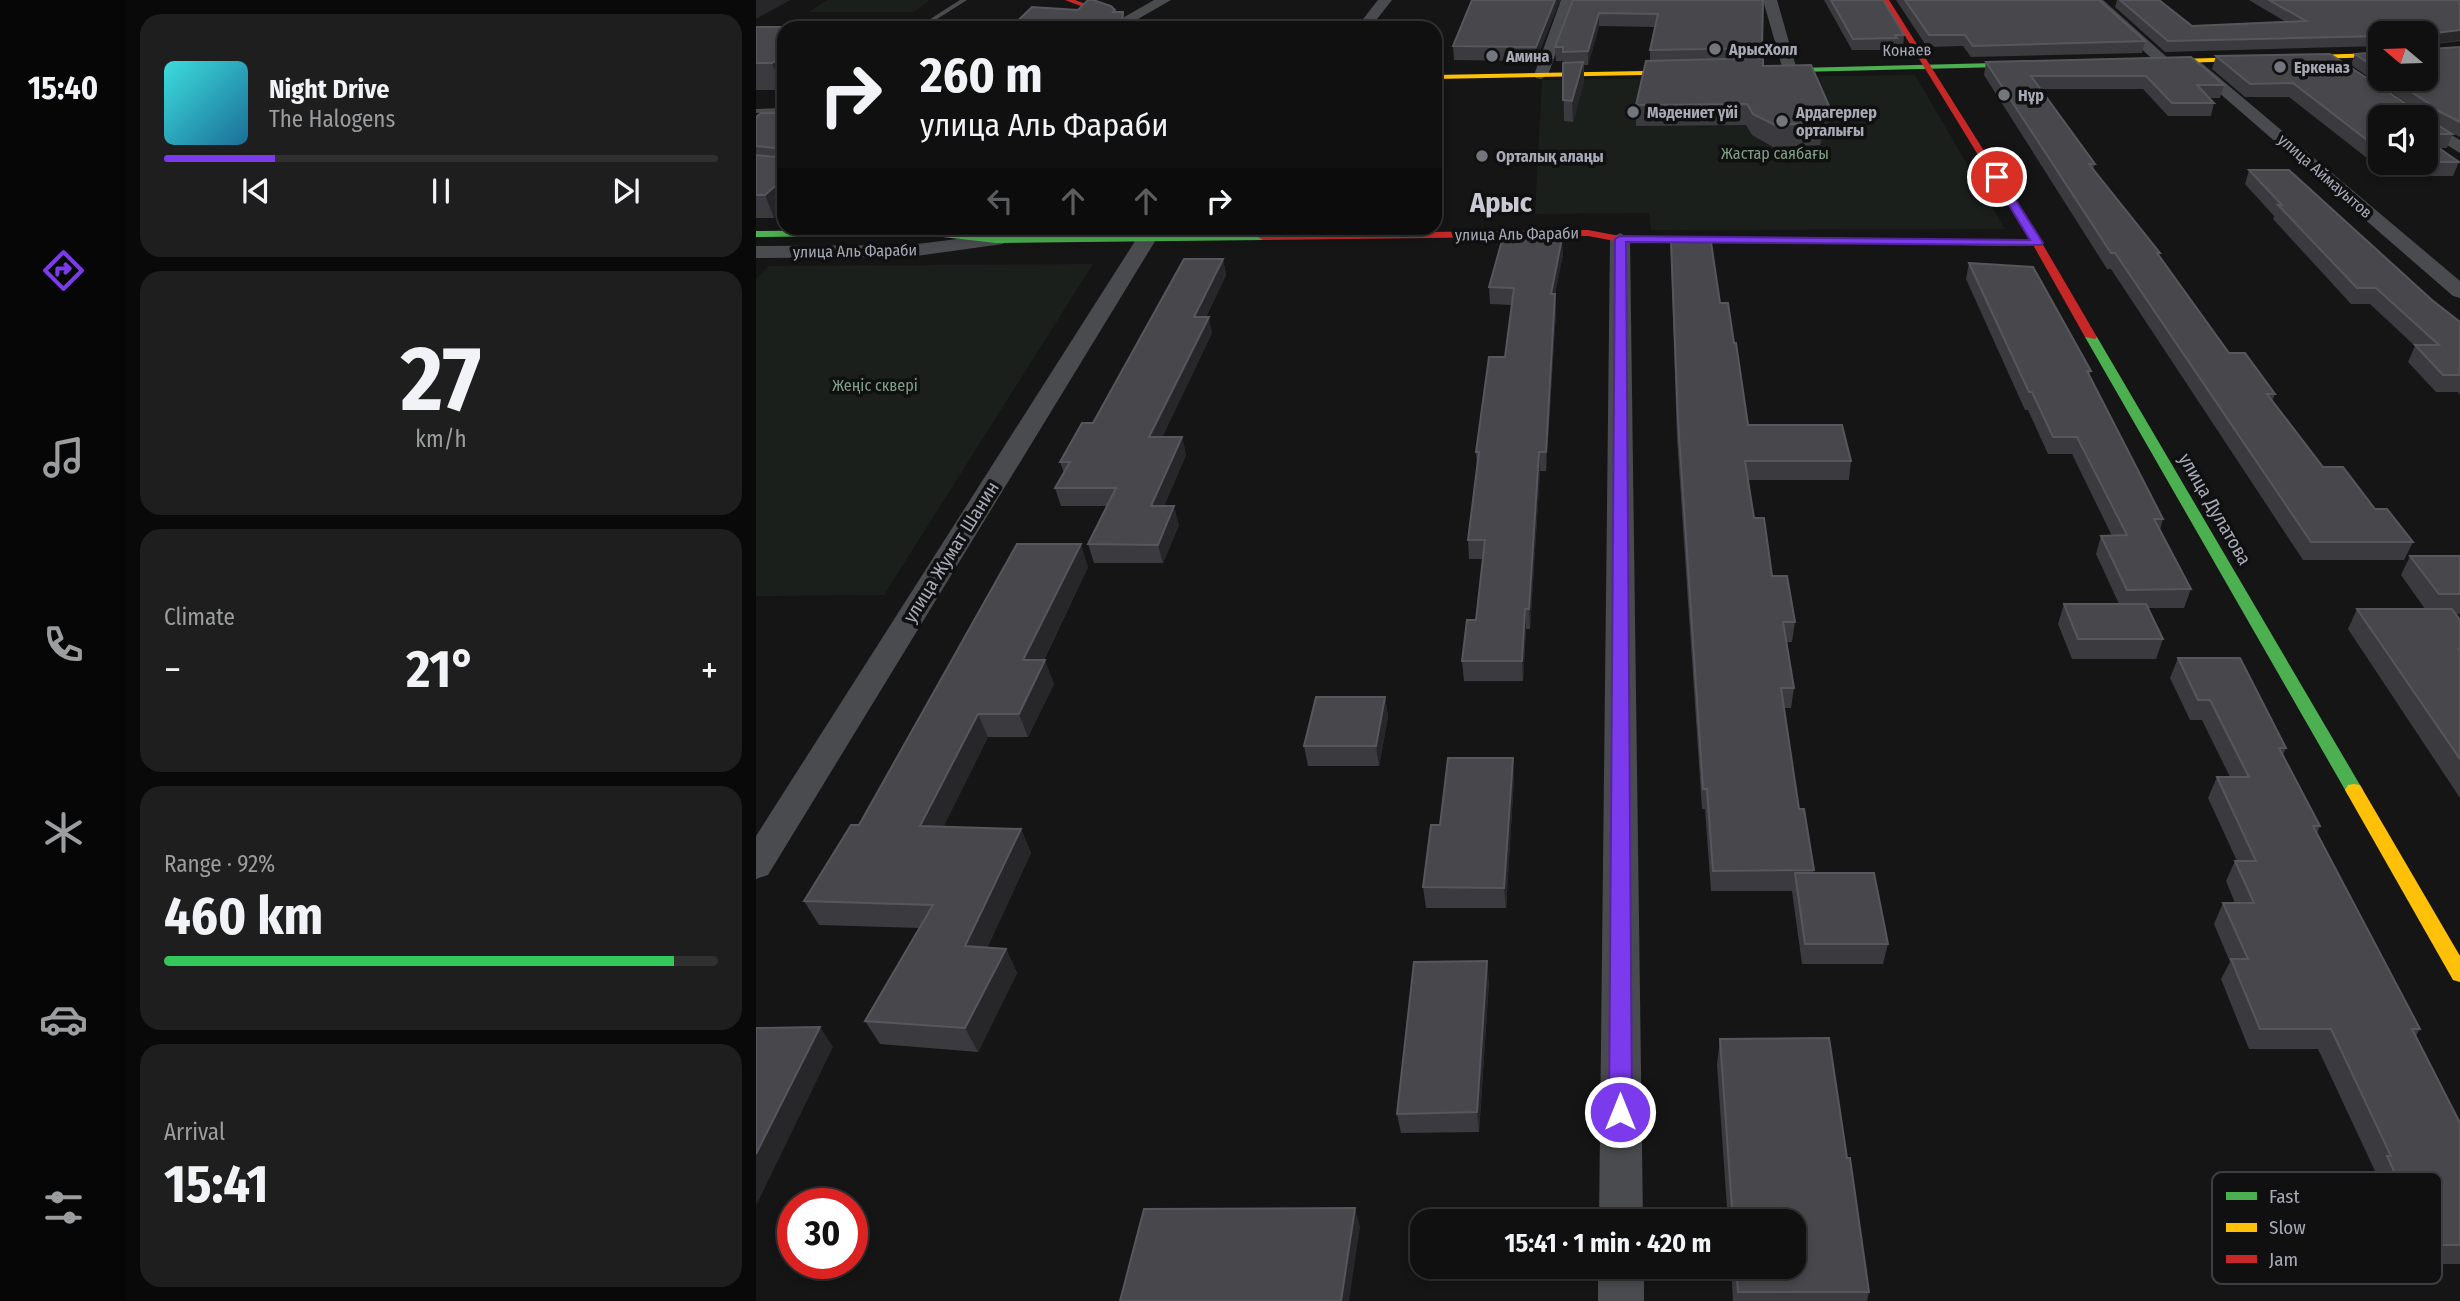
<!DOCTYPE html>
<html lang="en">
<head>
<meta charset="utf-8">
<style>
	body { margin:0; font-family:"Fira Sans Condensed",sans-serif; background:#1e1e1e; color:#f1f3f6; height:100vh; display:flex; flex-direction:column; font-size:26px; white-space:nowrap }
	* { box-sizing:border-box; margin:0 }
	p { font-size:23px; color:#9c9d9f }
	.icon { flex:none; width:38px; height:38px; fill:none; stroke:currentColor; stroke-width:2; stroke-linecap:round; stroke-linejoin:round }
	.map { position:relative; flex:1; overflow:hidden }
	.drawer { display:flex; flex-direction:column; gap:14px; padding:14px; background:#090909; width:630px }
	.drawer>* { flex:none }
	.banner { position:absolute; left:21px; top:21px; width:665px; height:214px; border-radius:21px; box-shadow:0 4px 10px #0003,0 0 0 2px #303030; background:#101010; color:#f1f3f6; overflow:hidden }
	.needle { width:46px; rotate:289deg }
	.buttons { position:absolute; left:1612px; top:21px; display:grid; gap:14px }
	.buttons a { display:grid; place-items:center; width:70px; height:70px; border-radius:14px; background:#101010; box-shadow:0 4px 10px #0003,0 0 0 2px #303030; font-size:35px }
	.speed { position:absolute; left:21px; top:1188px; display:flex; gap:14px; font-size:35px; font-weight:700; text-align:center }
	.speed>* { display:grid; place-content:center; width:91px; height:91px; border-radius:50%; background:#101010; box-shadow:0 4px 10px #0003,0 0 0 2px #303030; line-height:1 }
	.speed .limit { border:10px solid #d22; background:#fff; color:#111 }
	.pin { position:absolute; display:grid; place-items:center; width:60px; height:60px; color:#fff; margin:-30px; border:4px solid #fff; border-radius:50%; box-shadow:0 2px 7px #0007 }
	.me { position:absolute; width:77px; margin:-38px; rotate:0deg; stroke-linejoin:round; filter:drop-shadow(0 0 5px #0008) }
	.turn { display:flex; align-items:center; gap:24px; height:147px; padding:0 28px; font-size:32px }
	.turn .icon { width:91px; height:91px; stroke-width:2.5 }
	.turn b { display:block; font-size:49px; line-height:60px }
	.lanes { display:flex; align-items:center; height:66px; padding:0 28px; background:#0003; justify-content:center; gap:35px; direction:ltr }
	.lanes .off { opacity:.35 }
	.big { font-size:52px; font-weight:700; line-height:1.1 }
	.drawer .widget { flex:1; display:flex; flex-direction:column; justify-content:center; gap:10px; min-width:0; padding:0 24px; border-radius:21px; background:#1e1e1e }
	.drawer .dial { align-items:center; gap:0 }
	.dial b { font-size:91px; line-height:1 }
	.song { display:flex; align-items:center; gap:21px }
	.cover { width:84px; height:84px; border-radius:10px; background:linear-gradient(135deg,hsl(180 70% 55%),hsl(200 70% 35%)) }
	.played { height:7px; border-radius:4px; background:linear-gradient(90deg,#7c3aed 20%,#303030 20%) }
	.keys { display:flex; justify-content:space-around; direction:ltr }
	.heat { display:flex; justify-content:space-between; align-items:center; font-size:38px; direction:ltr }
	.charge { height:10px; border-radius:5px; background:linear-gradient(90deg,#34c759 92%,#303030 0) }
	.trip { position:absolute; left:654px; top:1209px; width:396px; height:70px; border-radius:21px; background:#101010; box-shadow:0 4px 10px #0003,0 0 0 2px #303030; font-weight:700; line-height:70px; text-align:center }
	main { display:flex; flex:1; min-height:0 }
	.dock { display:flex; flex-direction:column; width:126px; justify-content:space-around; align-items:center; background:#060606; color:#9c9d9f }
	.dock .icon { width:49px; height:49px }
	.dock .selected { color:#7c3aed }
	.dock b { font-size:32px; color:#f1f3f6 }
	.map>svg:first-child { display:block }
</style>
</head>
<body>
<main>
<nav class="dock">
<b>15:40</b>
<svg class="icon selected" aria-label="directions" viewBox="0 0 24 24"><path d="M12 3l9 9-9 9-9-9zM9 14v-3h6M13 9l2 2-2 2"/></svg>
<svg class="icon" aria-label="music" viewBox="0 0 24 24"><path d="M9 18V5l10-2v13"/><circle cx="6" cy="18" r="3"/><circle cx="16" cy="16" r="3"/></svg>
<svg class="icon" aria-label="phone" viewBox="0 0 24 24"><path d="M5 4h4l2 5-3 2q2 4 5 5l2-3 5 2v4C11 20 4 13 5 4z"/></svg>
<svg class="icon" aria-label="climate" viewBox="0 0 24 24"><path d="M12 3v18M4 7l16 10M4 17L20 7"/></svg>
<svg class="icon" aria-label="car" viewBox="0 0 24 24"><path d="M5 17H2v-5l4-1 3-4h7l3 4 3 1v5h-3M9 17h6M6 11h13"/><circle cx="7" cy="17" r="2"/><circle cx="17" cy="17" r="2"/></svg>
<svg class="icon" aria-label="filters" viewBox="0 0 24 24"><path d="M4 7h16M4 17h16"/><circle cx="9" cy="7" r="2"/><circle cx="15" cy="17" r="2"/></svg>
</nav>
<section class="drawer">
<div class="widget">
<div class="song"><i class="cover"></i><div><b>Night Drive</b><p>The Halogens</p></div></div>
<div class="played"></div>
<div class="keys"><svg class="icon" aria-label="previous" viewBox="0 0 24 24"><path d="M18 5L8 12l10 7zM5 5v14"/></svg><svg class="icon" aria-label="pause" viewBox="0 0 24 24"><path d="M8 5v14M16 5v14"/></svg><svg class="icon" aria-label="next" viewBox="0 0 24 24"><path d="M6 5l10 7-10 7zM19 5v14"/></svg></div>
</div>
<div class="widget dial"><b>27</b><p>km/h</p></div>
<div class="widget"><p>Climate</p>
<div class="heat"><a>−</a><b class="big">21°</b><a>+</a></div>
</div>
<div class="widget"><p>Range · 92%</p><b class="big">460 km</b><div class="charge"></div></div>
<div class="widget"><p>Arrival</p><b class="big">15:41</b></div>
</section>
<div class="map">
<svg width="1704" height="1301" viewBox="0 0 1704 1301">
	<rect width="100%" height="100%" fill="#151516"/>
	<!-- green -->
	<g fill="#1a1f1c">
		<path d="M71,0H174L158,12H53Z"/>
		<path d="M1159,75L1249,229L895,230L893,213L779,214L786,80Z"/>
		<path d="M337,264L128,595L0,596V279L13,266Z"/>
	</g>
	<g fill="none" stroke-linecap="round" stroke-linejoin="round">
		<!-- lane -->
		<g fill="#4a4b4e" fill-rule="evenodd">
			<path d="M204,0H211L167,28H160Z"/>
			<path d="M28,108V112L0,113V109Z"/>
		</g>
		<!-- street -->
		<g fill="#4a4b4e" fill-rule="evenodd">
			<path d="M398,0H415L375,23L370,24L363,20Z"/>
			<path d="M622,0H636L614,28H600Z"/>
			<path d="M805,0H819L792,75L785,79L780,78L778,75Z"/>
			<path d="M1007,0H1021L1041,70L1039,73L1034,74L1027,70Z"/>
			<path d="M1332,0H1347L1413,59L1415,62L1413,65H1403Z"/>
			<path d="M1436,58L1441,59L1704,281V298L1697,296L1431,65L1429,62Z"/>
			<path d="M1670,120L1704,140V153L1670,132Z"/>
			<path d="M238,228H256L247,244L153,257L0,258V246L153,245L233,235Z"/>
			<path d="M391,232L401,238L12,875L0,879V836L381,238Z"/>
			<path d="M864,233L874,239L887,1222H843L854,239Z"/>
			<rect x="842" y="1267" width="46" height="34"/>
		</g>
		<!-- fast -->
		<g fill="#4caf50" fill-rule="evenodd">
			<path d="M1282,62L1285,66L1007,73L1003,71L1007,69Z"/>
			<path d="M169,229L240,237L507,234L512,237L507,240L240,243L169,235L0,237V231Z"/>
			<path d="M915,236L1281,240L1286,243L1281,246L911,241L910,239Z"/>
			<path d="M1335,334L1341,337L1604,785L1607,790L1604,795H1592L1329,337Z"/>
		</g>
		<!-- slow -->
		<g fill="#ffc107" fill-rule="evenodd">
			<path d="M1624,53V57L1388,64L1384,62L1388,60Z"/>
			<path d="M942,70L939,74L679,79V75Z"/>
			<path d="M1598,784L1604,785L1704,956V982L1697,980L1589,790L1592,785Z"/>
		</g>
		<!-- jam -->
		<g fill="#c62828" fill-rule="evenodd">
			<path d="M309,0H319L393,28H382Z"/>
			<path d="M1127,0H1133L1286,243L1341,337L1339,339L1329,337L1276,243Z"/>
			<path d="M832,230L864,236H915L920,239L915,242H864L832,236L507,240L502,237L507,234Z"/>
		</g>
	</g>
	<!-- wall -->
	<g fill="#3b3b3f" fill-rule="evenodd">
		<path d="M716,0H804L780,61L698,60L697,46Z"/>
		<path d="M817,0H1007L1006,58L1007,66L1055,65L1072,129L1064,145L1017,147L996,135L990,125L880,126V105L894,61V50L899,27L843,26L832,65H828V82L817,122L808,121L807,61H800L799,47Z"/>
		<path d="M1068,0H1127L1148,35L1147,47H1140L1139,50H1096Z"/>
		<path d="M1140,0H1343L1389,41L1386,53L1215,57L1207,46L1171,47Z"/>
		<path d="M1361,0H1403L1436,26L1530,22L1493,0H1704V41L1672,45V46L1674,49L1704,47V137L1688,129L1696,134L1691,148H1683L1703,162L1697,176H1634L1533,97H1489L1456,69L1460,56L1654,105L1595,65L1599,54L1624,52V79H1670V33H1624V46L1409,52L1359,7ZM1624,117H1670V163H1624Z"/>
		<path d="M0,27H68L69,28H28L27,90H0Z"/>
		<path d="M1435,57L1468,85L1464,98H1454L1458,103L1455,116H1412L1387,89H1284L1339,164L1337,169L1404,253L1403,256L1473,353L1519,394L1516,401L1567,467L1619,509L1657,542L1648,560H1547L1355,269H1351L1228,75L1230,62Z"/>
		<path d="M28,113L18,218H0V117Z"/>
		<path d="M1493,170L1676,300L1704,322V395L1702,392H1680L1652,362L1659,346L1614,304H1595L1517,219L1518,216L1489,184Z"/>
		<path d="M915,242L964,303L978,343L992,425L1095,461L1093,480H992L998,518L1016,576L1039,622L1036,642H1031L1038,688L1035,708H1028L1043,809L1058,870L1057,873L1132,944L1127,964H1046L1036,891H955L949,809H946L921,439L915,259Z"/>
		<path d="M807,254L799,294L800,311L790,471H784L774,629H770L767,681H708L706,661L720,620L727,559H713L712,540L721,467L720,452L749,357L756,305L734,304L733,287Z"/>
		<path d="M467,259L470,275L450,317L456,333L406,437H426L430,455L408,506L423,525L407,563H338L332,544L351,506H305L299,488L308,473L304,462L337,423Z"/>
		<path d="M1213,263L1335,371L1333,376L1407,519L1404,530L1435,589L1428,608H1392L1407,639L1400,659H1316L1302,624L1308,604H1363L1340,554L1345,536H1356L1316,454H1292L1272,410H1269L1210,279Z"/>
		<path d="M1654,556H1704V614H1699L1704,620V798L1592,629L1601,609H1669L1645,575Z"/>
		<path d="M332,567L288,660L298,684L272,737H232L187,827L265,829L275,853L231,948L250,949L261,973L222,1052L124,1044L109,1021L164,928L63,925L48,901L103,825Z"/>
		<path d="M1422,658L1530,748L1527,755L1564,826L1561,833L1664,1029L1660,1036L1704,1123V1264H1656L1616,1175L1619,1171L1562,1049H1493L1465,979L1474,962L1458,924L1467,903H1479L1470,881L1479,861H1481L1452,798L1461,777H1474L1446,720H1434L1414,678Z"/>
		<path d="M629,697L632,717L623,766H552L548,746Z"/>
		<path d="M758,778L750,908H670L667,887L684,825Z"/>
		<path d="M733,981L723,1132L645,1133L641,1114Z"/>
		<path d="M964,1039L1091,1158L1113,1292L1111,1301H977L975,1267H1038V1222H972L961,1065Z"/>
	</g>
	<!-- shaded-wall -->
	<g fill="#272729">
		<path d="M0,0H34L0,19Z"/>
		<path d="M799,0H804L780,61V47Z"/>
		<path d="M367,12L370,28H366Z"/>
		<path d="M843,13V26L832,65V51Z"/>
		<path d="M1704,30V40L1670,45L1672,34Z"/>
		<path d="M28,55V89L27,90L16,63Z"/>
		<path d="M827,62L828,82L817,122L816,101Z"/>
		<path d="M1074,108L1072,129L1064,145L1066,123Z"/>
		<path d="M28,178V209L18,218L9,195Z"/>
		<path d="M806,238L807,254L796,311L795,294Z"/>
		<path d="M467,259L470,275L442,333L438,317Z"/>
		<path d="M799,294L800,311L790,471V452Z"/>
		<path d="M453,317L456,333L398,455L393,437Z"/>
		<path d="M426,437L430,455L400,525L395,506Z"/>
		<path d="M783,452L784,471L774,629L773,609Z"/>
		<path d="M418,506L423,525L407,563L402,545Z"/>
		<path d="M325,544L332,567L276,684L267,660Z"/>
		<path d="M769,609L770,629L767,681L766,661Z"/>
		<path d="M289,660L298,684L272,737L263,714Z"/>
		<path d="M629,697L632,717L623,766L620,746Z"/>
		<path d="M222,714L232,737L176,850L164,826Z"/>
		<path d="M757,758L758,778L750,908L748,888Z"/>
		<path d="M265,829L275,853L221,970L209,946Z"/>
		<path d="M250,949L261,973L222,1052L209,1028Z"/>
		<path d="M731,961L733,981L723,1132L721,1112Z"/>
		<path d="M64,1027L77,1047L0,1206V1154Z"/>
		<path d="M599,1208L604,1227L593,1301H585Z"/>
	</g>
	<!-- building -->
	<g fill="#47474c" stroke="#56575c" stroke-width="2">
		<path d="M332,0H337L355,6L359,10L357,12H367L366,28H254L276,7L322,10Z"/>
		<path d="M716,0H799L780,47L697,46Z"/>
		<path d="M817,0H1007L1006,48L894,50L902,14L843,13L832,51L807,52V47H799Z"/>
		<path d="M1075,0H1127L1148,35H1139L1141,38L1097,39Z"/>
		<path d="M1149,0H1343L1389,41L1217,46L1209,35H1173Z"/>
		<path d="M1364,0H1403L1436,26L1550,21L1513,0H1704V30L1672,34V46L1674,49L1704,47V122L1673,106L1672,103L1636,79H1670V33H1624V36L1412,41Z"/>
		<path d="M0,27H68L67,28H28V55L16,63H0Z"/>
		<path d="M1624,52V71L1599,54Z"/>
		<path d="M1574,54L1652,105H1673L1674,120L1696,134H1670V117H1624V150L1537,83L1494,84L1460,56Z"/>
		<path d="M1435,57L1468,85H1441L1458,103H1416L1390,76H1275L1339,164H1333L1404,253H1401L1473,353H1489L1519,394H1511L1567,467H1587L1619,509H1631L1657,542H1555L1359,253H1355L1230,62Z"/>
		<path d="M1007,58V66L1055,65L1074,108L1066,123L1019,125L997,114L991,104L880,105L890,61Z"/>
		<path d="M827,62L816,101L807,100V63Z"/>
		<path d="M5,113H28V178L9,195H0V155L19,157L22,150L19,148L0,146V117Z"/>
		<path d="M1670,139L1703,162H1670Z"/>
		<path d="M1493,170H1533L1676,300L1704,322V375H1687L1659,345H1683L1620,288H1601L1522,205H1526Z"/>
		<path d="M747,237L806,238L795,294H799L790,452H783L773,609H769L766,661H706L711,620H720L729,540H712L723,452H720L733,357H749L758,288L733,287Z"/>
		<path d="M915,242H955L964,303H972L978,343H980L992,425H1086L1095,461H989L998,518H1008L1016,576H1031L1039,622H1027L1038,688H1025L1043,809H1048L1058,870L957,871L951,789H947L922,420Z"/>
		<path d="M428,259H467L438,317H453L393,437H426L395,506H418L402,545L332,544L360,488H299L314,462H304L326,423H337Z"/>
		<path d="M1213,263L1277,267L1335,371H1331L1407,519H1398L1435,589L1371,590L1345,536L1371,535L1321,437H1297L1276,392H1273Z"/>
		<path d="M261,544H325L267,660H289L263,714H222L164,826L265,829L209,946L250,949L209,1028L109,1021L177,905L48,901L95,825H103Z"/>
		<path d="M1654,556H1704V594H1683Z"/>
		<path d="M1308,604H1390L1407,639H1322Z"/>
		<path d="M1601,609H1696L1704,620V649H1703L1704,651V759Z"/>
		<path d="M1422,658H1484L1530,748H1523L1564,826H1557L1664,1029H1656L1704,1123V1245H1672L1631,1156H1635L1575,1029H1504L1475,959H1492L1467,903H1498L1479,861H1500L1461,777H1493L1454,700H1442Z"/>
		<path d="M560,697H629L620,746H548Z"/>
		<path d="M692,758H757L748,888L667,887L675,825H684Z"/>
		<path d="M1039,873H1118L1132,944H1049Z"/>
		<path d="M731,961L721,1112L641,1114L658,962Z"/>
		<path d="M64,1027L0,1154V1028Z"/>
		<path d="M1073,1038L1091,1158H1094L1113,1292H982L980,1267H1038V1222H977L964,1039Z"/>
		<path d="M599,1208L585,1301H364L388,1209Z"/>
	</g>
	<!-- route -->
	<path fill="#7c3aed" stroke="#51269a" stroke-width="2" d="M1237,175L1245,177L1287,243L1285,245L870,242L876,1112L872,1120L864,1123L857,1120L853,1112L859,239L864,236L1274,240L1236,177Z"/>
	<!-- markers -->
	<g fill="#74767e" stroke="#101011" stroke-width="2.5">
		<circle cx="959" cy="49" r="7"/>
		<circle cx="736" cy="56" r="7"/>
		<circle cx="1524" cy="67" r="7"/>
		<circle cx="1248" cy="95" r="7"/>
		<circle cx="877" cy="112" r="7"/>
		<circle cx="1026" cy="121" r="7"/>
		<circle cx="726" cy="156" r="7"/>
	</g>
	<g text-anchor="middle" dominant-baseline="central" stroke-width="7" stroke-linejoin="round" paint-order="stroke">
		<!-- far-poi labels -->
		<g font-size="16" font-weight="bold" fill="#a7aab6" stroke="#101011" text-anchor="start">
			<text x="973" y="49">АрысХолл</text>
			<text x="750" y="56">Амина</text>
			<text x="1538" y="67">Еркеназ</text>
			<text x="1262" y="95">Нұр</text>
			<text x="891" y="112">Mәдениет үйі</text>
			<text x="1040" y="112">Ардагерлер<tspan x="1040" dy="18">орталығы</tspan></text>
			<text x="740" y="156">Орталық алаңы</text>
		</g>
		<!-- far-street labels -->
		<g font-size="16" fill="#a7aab6" stroke="#101011">
			<text transform="translate(1151 50) rotate(-1)">Конаев</text>
			<text transform="translate(1569 176) rotate(41)">улица Аймауытов</text>
			<text transform="translate(761 234) rotate(-1)">улица Аль Фараби</text>
			<text transform="translate(99 251) rotate(-1)">улица Аль Фараби</text>
		</g>
		<!-- far-park labels -->
		<g font-size="16" fill="#7f9f86" stroke="#101011">
			<text x="1019" y="153">Жастар саябағы</text>
			<text x="119" y="385">Жеңіс сквері</text>
		</g>
		<!-- street labels -->
		<g font-size="19" fill="#a7aab6" stroke="#101011">
			<text transform="translate(1459 509) rotate(60)">улица Дулатова</text>
			<text transform="translate(195 552) rotate(-58)">улица Жумат Шанин</text>
		</g>
		<!-- far-town labels -->
		<g font-size="28" font-weight="bold" fill="#c8c9d2" stroke="#101011">
			<text x="745" y="202">Арыс</text>
		</g>
	</g>
	<!-- legend -->
	<rect x="1456" y="1172" width="230" height="112" rx="10" fill="#101011" stroke="#3d3e43" stroke-width="2"/>
	<rect x="1470" y="1192" width="31" height="8" fill="#4caf50"/>
	<rect x="1470" y="1223" width="31" height="9" fill="#ffc107"/>
	<rect x="1470" y="1255" width="31" height="8" fill="#c62828"/>
	<g font-size="19" fill="#a7aab6">
		<text x="1513" y="1203">Fast</text>
		<text x="1513" y="1234">Slow</text>
		<text x="1513" y="1266">Jam</text>
	</g>
</svg>
<div class="buttons">
<a><svg class="needle" viewBox="-14 -14 28 28"><path d="M0-13l5 13h-10z" fill="#e53935"/><path d="M0 13l5-13h-10z" fill="#9c9d9f"/></svg></a>
<a><svg class="icon" aria-label="sound" viewBox="0 0 24 24"><path d="M4 9h4l5-4v14l-5-4H4zM17 9q2 3 0 6"/></svg></a>
</div>
<div class="speed"><div class="limit">30</div></div>
<div class="pin" style="left:1241px;top:177px;background:#d93025"><svg class="icon" aria-label="arrive" viewBox="0 0 24 24"><path d="M6 21V4h12l-3 4 3 4H6"/></svg></div>
<svg class="me" style="left:864px;top:1112px" viewBox="-20 -20 40 40"><circle r="17" fill="#7c3aed" stroke="#fff" stroke-width="3"/><path d="M0-11L8 9 0 5-8 9z" fill="#fff"/></svg>
<div class="trip">15:41 · 1 min · 420 m</div>
<div class="banner">
<div class="turn"><svg class="icon" aria-label="right" viewBox="0 0 24 24"><path d="M7 20v-9h11M14 6l5 5-5 5"/></svg><div><b>260 m</b>улица Аль Фараби</div></div>
<div class="lanes"><svg class="icon off" aria-label="left" viewBox="0 0 24 24"><path d="M17 20v-9H6M10 6l-5 5 5 5"/></svg><svg class="icon off" aria-label="ahead" viewBox="0 0 24 24"><path d="M12 20V5M6 11l6-6 6 6"/></svg><svg class="icon off" aria-label="ahead" viewBox="0 0 24 24"><path d="M12 20V5M6 11l6-6 6 6"/></svg><svg class="icon" aria-label="right" viewBox="0 0 24 24"><path d="M7 20v-9h11M14 6l5 5-5 5"/></svg></div>
</div>
</div>
</main>
</body>
</html>
